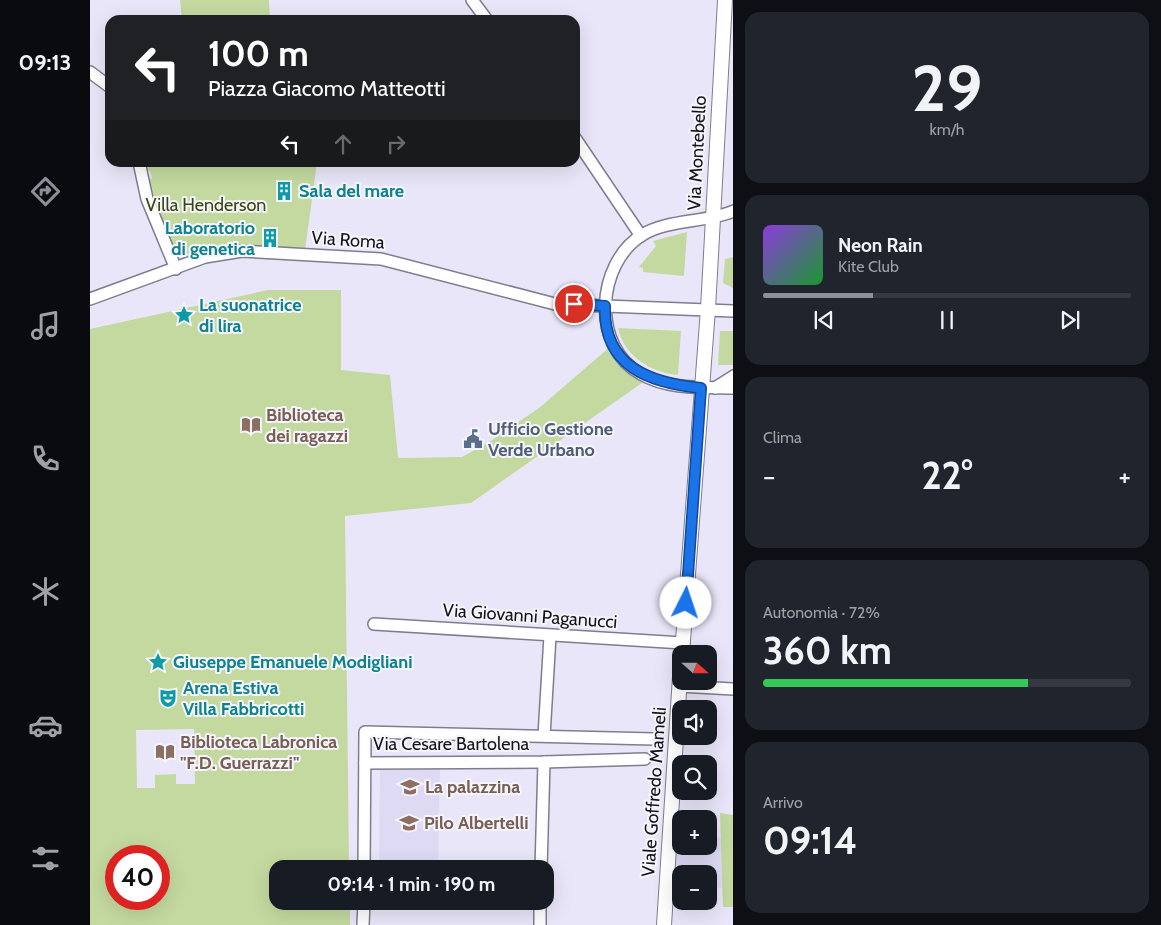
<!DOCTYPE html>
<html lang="it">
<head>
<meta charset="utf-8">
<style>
	body { margin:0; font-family:Cabin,sans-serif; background:#20242c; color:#f1f3f6; height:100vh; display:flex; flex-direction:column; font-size:19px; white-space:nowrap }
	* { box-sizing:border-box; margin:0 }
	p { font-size:16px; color:#9ea1a6 }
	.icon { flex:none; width:28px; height:28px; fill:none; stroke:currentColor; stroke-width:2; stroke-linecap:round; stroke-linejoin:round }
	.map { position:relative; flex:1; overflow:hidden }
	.panel { display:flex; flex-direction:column; gap:12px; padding:12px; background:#0d0f14; width:428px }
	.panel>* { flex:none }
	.guide { position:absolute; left:15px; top:15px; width:475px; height:152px; border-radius:15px; box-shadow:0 5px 20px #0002; background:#202124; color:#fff; overflow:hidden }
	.needle { width:32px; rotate:111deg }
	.controls { position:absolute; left:582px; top:645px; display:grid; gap:10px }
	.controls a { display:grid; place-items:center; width:45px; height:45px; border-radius:10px; background:#171b24; box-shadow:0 5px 20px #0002; font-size:25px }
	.speed { position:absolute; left:15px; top:845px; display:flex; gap:10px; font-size:25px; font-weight:700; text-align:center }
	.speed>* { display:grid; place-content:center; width:65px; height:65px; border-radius:50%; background:#171b24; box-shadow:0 5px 20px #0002; line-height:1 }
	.speed .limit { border:8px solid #d22; background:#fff; color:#111 }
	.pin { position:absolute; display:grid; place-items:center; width:42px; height:42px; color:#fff; margin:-21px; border:2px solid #fff; border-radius:50%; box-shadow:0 1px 5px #0007 }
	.me { position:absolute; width:55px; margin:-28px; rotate:4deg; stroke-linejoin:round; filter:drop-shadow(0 0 4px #0008) }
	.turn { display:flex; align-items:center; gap:18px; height:105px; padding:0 20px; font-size:22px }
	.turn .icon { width:65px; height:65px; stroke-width:2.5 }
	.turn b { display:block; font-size:35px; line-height:42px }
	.lanes { display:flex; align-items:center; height:48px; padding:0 20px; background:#0003; justify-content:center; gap:25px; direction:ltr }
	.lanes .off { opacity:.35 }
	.big { font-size:38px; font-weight:700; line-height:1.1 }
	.panel .card { flex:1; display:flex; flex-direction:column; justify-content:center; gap:8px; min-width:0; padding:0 18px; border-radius:15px; background:#20242c }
	.panel .dial { align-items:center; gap:0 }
	.dial b { font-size:65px; line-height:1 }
	.song { display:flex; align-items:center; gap:15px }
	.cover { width:60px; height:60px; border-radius:8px; background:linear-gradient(135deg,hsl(270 70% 55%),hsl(130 70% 35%)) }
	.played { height:5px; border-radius:2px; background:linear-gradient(90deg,#8c9099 30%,#363941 30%) }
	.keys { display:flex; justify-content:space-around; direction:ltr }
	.heat { display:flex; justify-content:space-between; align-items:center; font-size:28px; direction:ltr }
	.charge { height:8px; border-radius:4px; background:linear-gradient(90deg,#34c759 72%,#363941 0) }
	.trip { position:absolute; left:179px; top:860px; width:285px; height:50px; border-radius:15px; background:#171b24; box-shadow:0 5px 20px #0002; font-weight:700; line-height:50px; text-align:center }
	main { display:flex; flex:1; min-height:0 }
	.menu { display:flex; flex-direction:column; width:90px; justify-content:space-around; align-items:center; background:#090b0e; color:#9ea1a6 }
	.menu .icon { width:35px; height:35px }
	.menu .on { color:#8c9099 }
	.menu b { font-size:22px; color:#f1f3f6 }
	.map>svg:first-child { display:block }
</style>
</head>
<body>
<main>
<nav class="menu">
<b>09:13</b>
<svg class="icon on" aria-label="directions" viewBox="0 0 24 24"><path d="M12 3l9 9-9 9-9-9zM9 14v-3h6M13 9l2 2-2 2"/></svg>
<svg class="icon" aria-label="music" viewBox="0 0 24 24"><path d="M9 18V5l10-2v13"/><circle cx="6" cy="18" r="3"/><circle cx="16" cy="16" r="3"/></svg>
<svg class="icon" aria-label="phone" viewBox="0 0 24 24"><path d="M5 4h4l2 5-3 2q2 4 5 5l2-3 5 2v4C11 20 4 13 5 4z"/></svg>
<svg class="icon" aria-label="climate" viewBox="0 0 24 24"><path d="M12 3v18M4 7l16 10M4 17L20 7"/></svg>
<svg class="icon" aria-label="car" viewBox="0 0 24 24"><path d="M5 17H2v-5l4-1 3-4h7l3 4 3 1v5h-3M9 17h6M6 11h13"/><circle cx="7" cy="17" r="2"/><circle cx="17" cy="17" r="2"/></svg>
<svg class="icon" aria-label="filters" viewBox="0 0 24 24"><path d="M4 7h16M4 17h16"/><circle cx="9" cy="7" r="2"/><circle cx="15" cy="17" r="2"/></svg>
</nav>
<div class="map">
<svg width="644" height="925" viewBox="0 0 644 925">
	<rect width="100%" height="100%" fill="#e9e6f9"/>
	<!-- built -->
	<g fill="#dedaf4">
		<path d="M290,769H350L348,869H289Z"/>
		<path d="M588,834H591V846H619V837L631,838V844L638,845L634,888L619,887V874H591V884H583Z"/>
	</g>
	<!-- green -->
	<g fill="#c4d9a0" fill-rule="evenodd">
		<path d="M90,0H179L180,20H92Z"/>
		<path d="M52,163H227L215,250C168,245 131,242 86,257L59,185V180L62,178L60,171L53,170Z"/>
		<path d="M597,232L594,276L553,272V268L549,267L566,246L563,241Z"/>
		<path d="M643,257H644L643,288L633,283L635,259Z"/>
		<path d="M178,290H251V370L300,375L308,458L372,457L399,442L449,408L522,345L559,378L381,503L255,516L259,869H188V901H260V925H0V329ZM104,729L105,784H86V774L65,775V788H47L46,730ZM26,856H69V899H26Z"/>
		<path d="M528,328L591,331L588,375C561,373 534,356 528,328Z"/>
		<path d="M630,331H643V365H628Z"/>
		<path d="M630,813L643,815V907H633Z"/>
	</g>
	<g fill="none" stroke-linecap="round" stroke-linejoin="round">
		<!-- minor casing -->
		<g stroke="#7f7d8d" stroke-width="14">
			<g id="minor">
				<path d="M382,0L397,20"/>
				<path d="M0,72L20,87"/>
				<path d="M485,138L551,236"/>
				<path d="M49,162L57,199L86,269"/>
				<path d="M644,211C615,223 578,219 552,235C506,264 501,347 551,374C579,390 612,387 644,388"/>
				<path d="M0,299L115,257L152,251L291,259L465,304L644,311"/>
				<path d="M625,388L644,376"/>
				<path d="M284,624L593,643"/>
				<path d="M589,686L644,689"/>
				<path d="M454,736L460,636"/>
				<path d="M275,763L454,762L555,759"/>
				<path d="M274,869L275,732L564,739"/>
				<path d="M451,869L454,762"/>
				<path d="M273,925L274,901"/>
				<path d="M450,925V901"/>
			</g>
		</g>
		<!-- tertiary casing -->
		<g stroke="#7f7d8d" stroke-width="16">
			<g id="tertiary">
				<path d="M592,654L618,309L635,0"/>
				<path d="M574,925L591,661"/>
			</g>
		</g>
		<!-- minor -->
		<use href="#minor" stroke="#fff" stroke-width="11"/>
		<!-- tertiary -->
		<use href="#tertiary" stroke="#fff" stroke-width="14"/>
	</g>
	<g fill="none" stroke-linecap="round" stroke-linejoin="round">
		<!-- route casing -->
		<g stroke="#114b97" stroke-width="12">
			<path id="route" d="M484,304L515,306C513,367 560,383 611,388L596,603"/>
		</g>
		<!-- route -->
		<use href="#route" stroke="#1a73e8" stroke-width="9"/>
	</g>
	<!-- icons -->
	<defs>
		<g id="building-bare" transform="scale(1.5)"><path d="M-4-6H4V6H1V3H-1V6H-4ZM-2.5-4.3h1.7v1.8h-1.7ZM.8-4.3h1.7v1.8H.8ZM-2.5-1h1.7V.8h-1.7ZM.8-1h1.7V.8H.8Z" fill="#0f9aa8" stroke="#f6f5fc" stroke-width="2.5" paint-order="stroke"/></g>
		<g id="sight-bare" transform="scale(1.5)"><path d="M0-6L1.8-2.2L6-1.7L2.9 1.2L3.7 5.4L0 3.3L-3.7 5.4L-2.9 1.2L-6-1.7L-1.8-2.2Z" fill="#0f9aa8" stroke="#f6f5fc" stroke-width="2.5" paint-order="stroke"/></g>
		<g id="library-bare" transform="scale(1.5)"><path d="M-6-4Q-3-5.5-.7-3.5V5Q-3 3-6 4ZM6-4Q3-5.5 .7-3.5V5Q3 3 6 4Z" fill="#8d6e63" stroke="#f6f5fc" stroke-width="2.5" paint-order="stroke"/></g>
		<g id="civic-bare" transform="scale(1.5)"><path d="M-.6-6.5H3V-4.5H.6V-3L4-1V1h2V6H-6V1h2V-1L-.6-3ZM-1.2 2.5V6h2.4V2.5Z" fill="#5c6f8a" stroke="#f6f5fc" stroke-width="2.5" paint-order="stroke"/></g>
		<g id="theatre-bare" transform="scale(1.5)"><path d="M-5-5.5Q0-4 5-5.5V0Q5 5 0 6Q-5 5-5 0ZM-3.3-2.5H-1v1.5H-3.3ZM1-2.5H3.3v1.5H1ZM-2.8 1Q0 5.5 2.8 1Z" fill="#0f9aa8" stroke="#f6f5fc" stroke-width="2.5" paint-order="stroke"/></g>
		<g id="school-bare" transform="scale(1.5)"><path d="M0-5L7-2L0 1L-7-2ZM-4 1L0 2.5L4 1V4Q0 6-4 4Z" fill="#8d6e63" stroke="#f6f5fc" stroke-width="2.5" paint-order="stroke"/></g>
	</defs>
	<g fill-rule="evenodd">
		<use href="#building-bare" x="194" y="191"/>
		<use href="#building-bare" x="180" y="238"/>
		<use href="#sight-bare" x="94" y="315"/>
		<use href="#library-bare" x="161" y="425"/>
		<use href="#civic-bare" x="383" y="439"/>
		<use href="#sight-bare" x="68" y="662"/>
		<use href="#theatre-bare" x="78" y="698"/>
		<use href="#library-bare" x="75" y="752"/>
		<use href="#school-bare" x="320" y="787"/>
		<use href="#school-bare" x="319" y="823"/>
	</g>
	<g text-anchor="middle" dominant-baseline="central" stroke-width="4" stroke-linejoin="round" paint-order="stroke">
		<!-- street labels -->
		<g font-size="18" fill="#14131a" stroke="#f6f5fc">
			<text transform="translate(607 153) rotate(-87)">Via Montebello</text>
			<text transform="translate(258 240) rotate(4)">Via Roma</text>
			<text transform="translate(440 616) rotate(4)">Via Giovanni Paganucci</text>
			<text x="361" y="744">Via Cesare Bartolena</text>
			<text transform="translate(564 792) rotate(-86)">Viale Goffredo Mameli</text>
		</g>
		<!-- culture labels -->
		<g font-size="18" font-weight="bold" fill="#0d838f" stroke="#f6f5fc" text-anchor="start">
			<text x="209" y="191">Sala del mare</text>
			<text x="165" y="228" text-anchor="end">Laboratorio<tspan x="165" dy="21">di genetica</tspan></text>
			<text x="109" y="305">La suonatrice<tspan x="109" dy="21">di lira</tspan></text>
			<text x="83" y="662">Giuseppe Emanuele Modigliani</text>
			<text x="93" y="688">Arena Estiva<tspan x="93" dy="21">Villa Fabbricotti</tspan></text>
		</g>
		<!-- park labels -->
		<g font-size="18" fill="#36460c" stroke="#f6f5fc">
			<text x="116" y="205">Villa Henderson</text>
		</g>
		<!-- education labels -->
		<g font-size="18" font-weight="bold" fill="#785e54" stroke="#f6f5fc" text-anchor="start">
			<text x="176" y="415">Biblioteca<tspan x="176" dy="21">dei ragazzi</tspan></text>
			<text x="90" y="742">Biblioteca Labronica<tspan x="90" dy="21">"F.D. Guerrazzi"</tspan></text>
			<text x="335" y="787">La palazzina</text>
			<text x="334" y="823">Pilo Albertelli</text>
		</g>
		<!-- service labels -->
		<g font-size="18" font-weight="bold" fill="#4e5e75" stroke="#f6f5fc" text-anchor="start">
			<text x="398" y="429">Ufficio Gestione<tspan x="398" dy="21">Verde Urbano</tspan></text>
		</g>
	</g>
</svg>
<div class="controls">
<a><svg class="needle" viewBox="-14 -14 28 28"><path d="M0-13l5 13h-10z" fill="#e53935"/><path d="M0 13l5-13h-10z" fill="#9ea1a6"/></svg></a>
<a><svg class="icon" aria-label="sound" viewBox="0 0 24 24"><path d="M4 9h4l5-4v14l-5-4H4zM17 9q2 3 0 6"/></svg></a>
<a><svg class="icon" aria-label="search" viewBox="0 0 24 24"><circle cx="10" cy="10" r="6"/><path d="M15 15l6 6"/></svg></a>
<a>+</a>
<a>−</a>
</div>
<div class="speed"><div class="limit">40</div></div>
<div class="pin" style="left:484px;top:304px;background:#d93025"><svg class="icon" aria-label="arrive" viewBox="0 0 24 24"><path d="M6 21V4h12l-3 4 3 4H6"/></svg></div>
<svg class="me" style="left:596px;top:603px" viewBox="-20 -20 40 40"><circle r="19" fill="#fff"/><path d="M0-13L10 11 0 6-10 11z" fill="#1a73e8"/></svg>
<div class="trip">09:14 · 1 min · 190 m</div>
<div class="guide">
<div class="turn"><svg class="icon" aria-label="left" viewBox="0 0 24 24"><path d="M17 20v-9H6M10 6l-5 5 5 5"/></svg><div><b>100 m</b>Piazza Giacomo Matteotti</div></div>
<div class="lanes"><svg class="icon" aria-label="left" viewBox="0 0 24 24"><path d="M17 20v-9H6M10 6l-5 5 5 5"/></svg><svg class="icon off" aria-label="ahead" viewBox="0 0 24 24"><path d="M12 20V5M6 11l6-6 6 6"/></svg><svg class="icon off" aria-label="right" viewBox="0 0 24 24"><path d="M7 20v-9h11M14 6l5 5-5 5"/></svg></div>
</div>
</div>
<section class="panel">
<div class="card dial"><b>29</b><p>km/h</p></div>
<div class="card">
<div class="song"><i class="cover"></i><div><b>Neon Rain</b><p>Kite Club</p></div></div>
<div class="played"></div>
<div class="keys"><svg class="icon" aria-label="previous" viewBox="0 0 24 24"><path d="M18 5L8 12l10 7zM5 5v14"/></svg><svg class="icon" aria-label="pause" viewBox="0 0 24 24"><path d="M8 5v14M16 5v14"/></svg><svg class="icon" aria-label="next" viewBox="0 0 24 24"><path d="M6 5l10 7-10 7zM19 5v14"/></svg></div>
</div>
<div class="card"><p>Clima</p>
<div class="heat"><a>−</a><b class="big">22°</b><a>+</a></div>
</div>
<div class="card"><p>Autonomia · 72%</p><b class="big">360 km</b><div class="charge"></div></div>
<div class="card"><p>Arrivo</p><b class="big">09:14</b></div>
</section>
</main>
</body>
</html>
